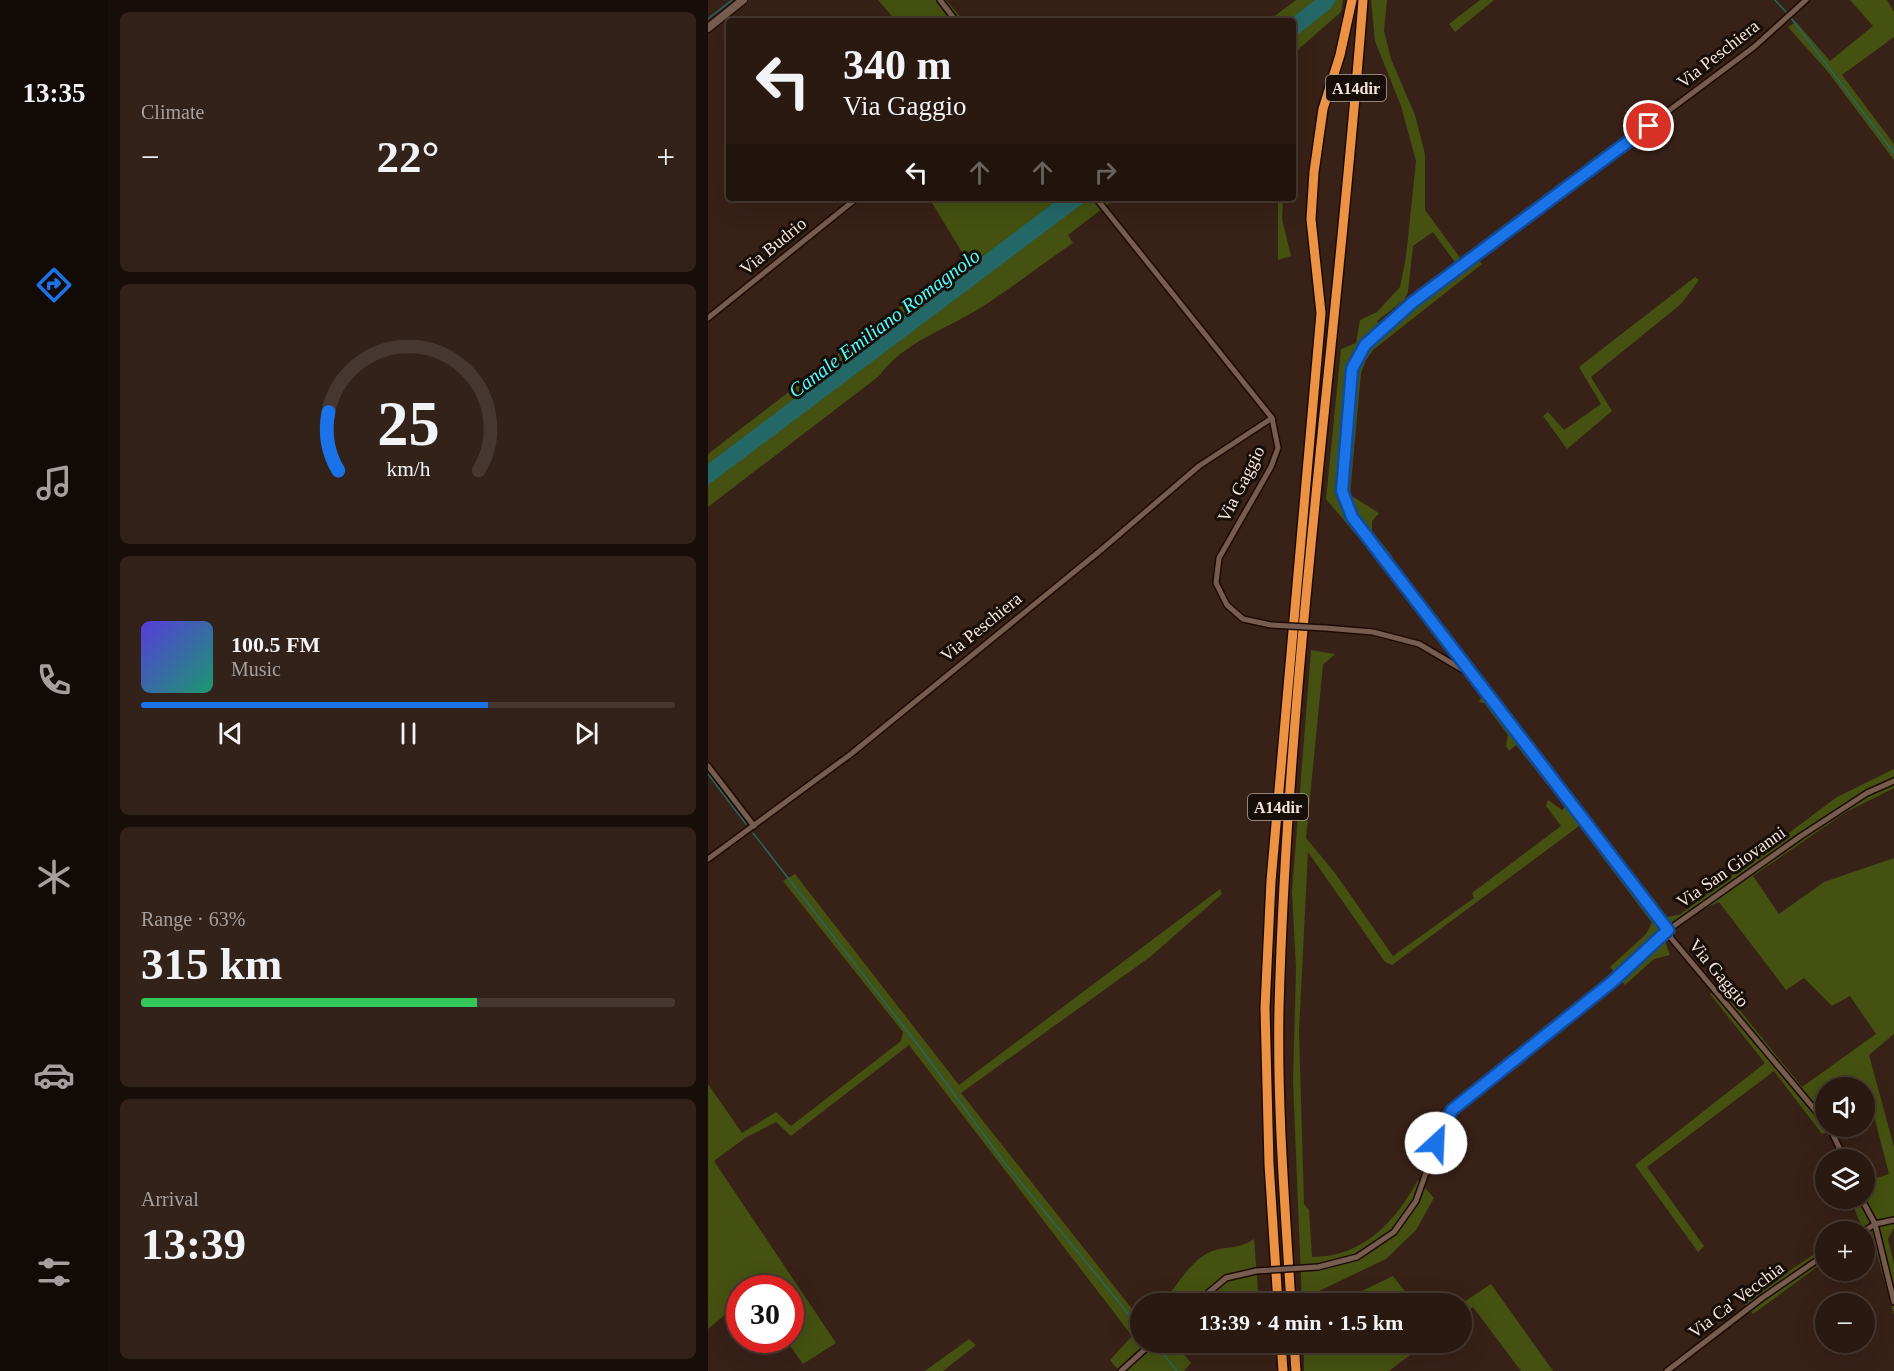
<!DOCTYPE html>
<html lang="en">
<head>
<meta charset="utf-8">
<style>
	body { margin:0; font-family:Georgia,serif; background:#32221a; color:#f1f3f6; height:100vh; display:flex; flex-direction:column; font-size:22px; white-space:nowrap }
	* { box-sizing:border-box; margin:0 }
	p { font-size:20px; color:#a5a09f }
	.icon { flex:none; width:33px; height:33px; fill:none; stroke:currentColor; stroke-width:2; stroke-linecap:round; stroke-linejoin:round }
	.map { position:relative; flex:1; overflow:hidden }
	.details { display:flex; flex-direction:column; gap:12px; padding:12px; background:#170e09; width:600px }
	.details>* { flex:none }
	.guide { position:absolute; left:18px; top:18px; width:570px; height:183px; border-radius:6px; box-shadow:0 6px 24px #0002,0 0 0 2px #463831; background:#2a1911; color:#f1f3f6; overflow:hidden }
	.fabs { position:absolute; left:1107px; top:1077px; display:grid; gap:12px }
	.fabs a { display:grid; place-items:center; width:60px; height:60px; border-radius:50%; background:#2a1911; box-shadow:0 6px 24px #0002,0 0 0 2px #463831; font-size:30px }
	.speed { position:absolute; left:18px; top:1275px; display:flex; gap:12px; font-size:30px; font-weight:700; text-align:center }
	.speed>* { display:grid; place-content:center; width:78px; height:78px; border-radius:50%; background:#2a1911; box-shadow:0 6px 24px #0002,0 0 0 2px #463831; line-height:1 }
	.speed .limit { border:9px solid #d22; background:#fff; color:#111 }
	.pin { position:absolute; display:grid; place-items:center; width:51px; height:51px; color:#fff; margin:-26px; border:3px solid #fff; border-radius:50%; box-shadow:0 2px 6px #0007 }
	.me { position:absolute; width:66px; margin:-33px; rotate:25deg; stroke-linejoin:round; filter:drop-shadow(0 0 4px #0008) }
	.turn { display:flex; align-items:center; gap:21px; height:126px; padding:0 18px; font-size:27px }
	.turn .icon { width:78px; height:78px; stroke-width:2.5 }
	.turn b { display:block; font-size:42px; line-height:51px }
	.lanes { display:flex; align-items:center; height:57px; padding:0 18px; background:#0003; justify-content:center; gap:30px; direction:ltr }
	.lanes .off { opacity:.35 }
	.big { font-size:45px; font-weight:700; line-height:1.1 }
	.details .widget { flex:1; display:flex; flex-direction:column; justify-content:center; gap:9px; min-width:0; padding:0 21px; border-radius:9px; background:#32221a }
	.details .dial { align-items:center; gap:0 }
	.dial svg { height:156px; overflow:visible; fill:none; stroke:#463831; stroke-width:7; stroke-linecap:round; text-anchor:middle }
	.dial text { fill:#f1f3f6; stroke:none }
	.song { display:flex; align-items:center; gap:18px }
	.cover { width:72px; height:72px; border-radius:9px; background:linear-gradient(135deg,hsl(250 70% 55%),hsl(160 70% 35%)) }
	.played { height:6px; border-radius:3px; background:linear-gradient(90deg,#1a73e8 65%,#463831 65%) }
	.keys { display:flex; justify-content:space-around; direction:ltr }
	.heat { display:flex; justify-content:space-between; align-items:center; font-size:33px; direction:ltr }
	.charge { height:9px; border-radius:4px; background:linear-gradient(90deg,#34c759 63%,#463831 0) }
	.trip { position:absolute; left:422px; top:1293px; width:342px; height:60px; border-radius:30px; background:#2a1911; box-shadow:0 6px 24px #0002,0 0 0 2px #463831; font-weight:700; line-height:60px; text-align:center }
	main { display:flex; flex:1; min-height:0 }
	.tabs { display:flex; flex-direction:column; width:108px; justify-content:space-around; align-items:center; background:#110a07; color:#a5a09f }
	.tabs .icon { width:42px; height:42px }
	.tabs .current { color:#1a73e8 }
	.tabs b { font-size:27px; color:#f1f3f6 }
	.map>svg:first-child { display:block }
</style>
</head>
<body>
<main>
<nav class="tabs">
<b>13:35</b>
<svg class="icon current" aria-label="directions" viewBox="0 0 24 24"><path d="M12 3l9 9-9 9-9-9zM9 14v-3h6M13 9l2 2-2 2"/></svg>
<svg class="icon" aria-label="music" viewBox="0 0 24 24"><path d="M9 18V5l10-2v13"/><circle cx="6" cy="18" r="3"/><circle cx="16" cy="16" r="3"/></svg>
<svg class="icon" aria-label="phone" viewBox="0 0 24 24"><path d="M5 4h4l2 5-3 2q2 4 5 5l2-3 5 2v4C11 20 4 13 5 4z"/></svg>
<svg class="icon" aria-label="climate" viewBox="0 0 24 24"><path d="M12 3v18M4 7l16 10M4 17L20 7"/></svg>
<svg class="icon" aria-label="car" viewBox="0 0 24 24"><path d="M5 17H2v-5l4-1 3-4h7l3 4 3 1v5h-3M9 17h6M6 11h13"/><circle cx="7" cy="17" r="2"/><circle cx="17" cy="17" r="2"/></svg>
<svg class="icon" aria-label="filters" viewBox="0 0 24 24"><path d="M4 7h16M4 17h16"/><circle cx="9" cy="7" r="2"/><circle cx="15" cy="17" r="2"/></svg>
</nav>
<section class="details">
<div class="widget"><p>Climate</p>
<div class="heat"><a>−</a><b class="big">22°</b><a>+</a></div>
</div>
<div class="widget dial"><svg viewBox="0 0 100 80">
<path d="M14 69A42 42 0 1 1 86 69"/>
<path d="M14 69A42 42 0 0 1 9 39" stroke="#1a73e8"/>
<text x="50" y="56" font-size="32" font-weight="700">25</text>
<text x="50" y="72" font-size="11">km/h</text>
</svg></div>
<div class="widget">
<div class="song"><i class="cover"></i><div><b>100.5 FM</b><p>Music</p></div></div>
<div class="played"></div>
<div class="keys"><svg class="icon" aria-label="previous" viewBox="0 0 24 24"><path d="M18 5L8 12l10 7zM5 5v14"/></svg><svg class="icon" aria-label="pause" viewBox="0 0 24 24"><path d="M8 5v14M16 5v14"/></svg><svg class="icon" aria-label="next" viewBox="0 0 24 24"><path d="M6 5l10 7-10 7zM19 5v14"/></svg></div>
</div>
<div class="widget"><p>Range · 63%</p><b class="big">315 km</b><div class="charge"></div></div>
<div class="widget"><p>Arrival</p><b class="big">13:39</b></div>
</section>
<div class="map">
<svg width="1186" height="1371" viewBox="0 0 1186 1371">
	<rect width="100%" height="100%" fill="#382117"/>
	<!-- green -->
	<g fill="#445110" fill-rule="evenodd">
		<path d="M170,0H238L256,21H188Z"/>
		<path d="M588,0H635L633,12L585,54V21H560Z"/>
		<path d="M663,0H679L676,31L683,59L707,115L717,154V210L753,259L765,252L774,264L665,350L658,360L653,373L642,495L671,513L664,521V531L685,557L672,563L618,499L633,349L648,343L652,320L669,312L692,287L698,257L708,161L693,106L667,41ZM725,232L749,265L673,326L669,321L696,300L700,292L705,246Z"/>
		<path d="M772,0H786L747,32L741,24Z"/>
		<path d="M1142,0H1179L1186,12V37L1134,75L1186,144V160L1120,72L1080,27L1088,22L1122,61L1165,26Z"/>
		<path d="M221,198H408L360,235L365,243C334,264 305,287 274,307C239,329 197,341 171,376L0,507V454L257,257Z"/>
		<path d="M570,198H575L574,219L583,256L570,260Z"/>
		<path d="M987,277L991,280L973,304L883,377L904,411L859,449L835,416L840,412L856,430L893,404L871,367Z"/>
		<path d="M603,650L627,654L615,665L598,838L627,873L685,956L766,898L764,893L853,826L838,806L840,800L854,810L857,807L808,745L801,751L798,746L800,735L776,703L771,702L780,684L959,917L971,915L1129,797L1186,769V788L1138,812L1045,876L1071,914L1116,882L1186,858V1034L1161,1055L1186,1147V1228L1180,1239L1186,1264V1315L1164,1237L1157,1239L1156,1232L1140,1231L1152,1223L1143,1199L1156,1198L1157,1182L1181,1174L1165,1112L1157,1115L1156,1088H1118V1126L1131,1127L1114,1134L1066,1071L939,1167L996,1246L990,1252L927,1165L1057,1063L1002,994L1012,986L1094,1087L1168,1034L1142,996L1124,1006L1096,978L1078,990L1011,902C992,909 970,924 957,941L962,955L946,959L917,985L902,967L938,934L944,923L871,826L684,965L677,962L600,852L591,1031L596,1204L601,1210L604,1257C655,1257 687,1222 710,1180L726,1198L708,1230L678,1259L609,1292L608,1303L594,1304L585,1081L588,968L584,892Z"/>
		<path d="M87,874L251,1085L512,889L514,894L442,957L253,1093L432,1319V1342L471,1343L469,1346L483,1363L476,1371H411L402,1360L424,1336L201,1045L83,1136L68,1122L37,1138L6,1161L128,1343L95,1364L78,1340H82V1288H32L31,1303L0,1329V1084L34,1133L68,1112L83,1126L193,1041L195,1032L75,881Z"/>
		<path d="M546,1239L551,1303L541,1293L519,1303L454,1304C467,1288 483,1260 502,1252C518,1245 528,1251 546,1239Z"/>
		<path d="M1117,1247V1261L1045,1314L1035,1302Z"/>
		<path d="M685,1276L706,1303H629Z"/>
		<path d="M783,1284L845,1371H813L765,1307L753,1315V1304Z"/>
		<path d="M261,1339L268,1345L235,1371H217Z"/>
		<path d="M596,1343V1342L718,1343L681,1371H596Z"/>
	</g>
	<!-- water -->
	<g fill="#246767">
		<path d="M607,0H628L622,9L588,36L589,39L585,42V21H580Z"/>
		<path d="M352,198H382L0,485V464Z"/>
	</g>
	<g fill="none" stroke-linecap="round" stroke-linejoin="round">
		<!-- stream -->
		<g stroke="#246767" stroke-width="1.5">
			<path d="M1067,0L1078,12"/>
			<path d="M1083,18L1186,153"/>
			<path d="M0,19L24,0"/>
			<path d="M0,774L38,824"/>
			<path d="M45,833L210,1045L296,1162L432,1328"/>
			<path d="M448,1345L469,1371"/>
		</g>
		<!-- street casing -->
		<g stroke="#1f0a03" stroke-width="8">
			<g id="street">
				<path d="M232,0L248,21"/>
				<path d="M1098,0L1046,47L705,302L657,345L644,369L634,491L644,517L960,930L963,938L1118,1123"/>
				<path d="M388,198L564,418L570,448L563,467L511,558L508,583L519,605L535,619L563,625"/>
				<path d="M0,318L149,198"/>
				<path d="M617,628L665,632L711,644L762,674"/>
				<path d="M0,766L46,826"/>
				<path d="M0,859L143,754L393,550L491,466L564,418"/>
				<path d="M1121,1126L1137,1160"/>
				<path d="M1153,1198L1167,1224L1186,1302"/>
				<path d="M1155,1232L1167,1224L1186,1220"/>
				<path d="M610,1267L649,1257L686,1232L708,1201L735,1125L744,1110L771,1086L904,982L960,930L1093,836L1159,793L1186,781"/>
				<path d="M487,1304L518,1278L548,1271"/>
				<path d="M413,1371L445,1342"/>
				<path d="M959,1371L1054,1298L1118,1254"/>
			</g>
		</g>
		<!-- secondary casing -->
		<g stroke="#1f0a03" stroke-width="10">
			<path id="secondary" d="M0,28L35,0"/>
		</g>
		<!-- highway casing -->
		<g stroke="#1f0a03" stroke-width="12">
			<g id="highway">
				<path d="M570,1304L561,1164L557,1008L563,881L613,313L603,219L606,172L615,109L632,55L644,0"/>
				<path d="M583,1304C577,1205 569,1107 571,1008C580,671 630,336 655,0"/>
				<path d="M573,1342L575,1371"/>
				<path d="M586,1342L588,1371"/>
			</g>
		</g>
		<!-- street -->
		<use href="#street" stroke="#775c50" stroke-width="5"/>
		<!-- secondary -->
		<use href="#secondary" stroke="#775c50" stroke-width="8"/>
		<!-- highway -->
		<use href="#highway" stroke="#eb9244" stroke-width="9"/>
		<!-- street-bridge casing -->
		<g stroke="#1f0a03" stroke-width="8" stroke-linecap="butt">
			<g id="street-bridge">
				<path d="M563,625L617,628"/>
				<path d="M548,1271L610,1267"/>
			</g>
		</g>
		<!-- street-bridge -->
		<use href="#street-bridge" stroke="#775c50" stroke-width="5"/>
	</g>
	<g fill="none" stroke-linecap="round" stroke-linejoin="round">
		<!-- route casing -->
		<g stroke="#114b97" stroke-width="15">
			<path id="route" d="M728,1143L744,1110L904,982L960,930L644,517L634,491L644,369L657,345L705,302L941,126"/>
		</g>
		<!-- route -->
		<use href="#route" stroke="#1a73e8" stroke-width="10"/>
	</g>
	<g text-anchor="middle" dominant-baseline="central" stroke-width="6" stroke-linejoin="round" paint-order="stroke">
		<!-- shield labels -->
		<g fill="#180e09" stroke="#b2a49d" stroke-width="1.5">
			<rect x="618" y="75" width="60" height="26" rx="4.5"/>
			<rect x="540" y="794" width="60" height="26" rx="4.5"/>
		</g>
		<g font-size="16" font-weight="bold" fill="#f4e4dd">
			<text x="648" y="88">A14dir</text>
			<text x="570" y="807">A14dir</text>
		</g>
		<!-- street labels -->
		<g font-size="18" fill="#f4e4dd" stroke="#180e09">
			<text transform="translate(1010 54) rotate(-38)">Via Peschiera</text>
			<text transform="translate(65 246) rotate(-39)">Via Budrio</text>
			<text transform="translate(533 484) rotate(-63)">Via Gaggio</text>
			<text transform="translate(273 627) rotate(-39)">Via Peschiera</text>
			<text transform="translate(1023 867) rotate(-35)">Via San Giovanni</text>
			<text transform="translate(1011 973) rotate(50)">Via Gaggio</text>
			<text transform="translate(1028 1300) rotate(-37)">Via Ca' Vecchia</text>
		</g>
		<!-- water labels -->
		<g font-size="20" font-style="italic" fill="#49feff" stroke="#180e09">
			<text transform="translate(176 323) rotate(-37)">Canale Emiliano Romagnolo</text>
		</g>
	</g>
</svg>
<div class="fabs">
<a><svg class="icon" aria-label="sound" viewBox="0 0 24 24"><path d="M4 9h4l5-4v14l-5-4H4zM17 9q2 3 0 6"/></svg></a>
<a><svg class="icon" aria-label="layers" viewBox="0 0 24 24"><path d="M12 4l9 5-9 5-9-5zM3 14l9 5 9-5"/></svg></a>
<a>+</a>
<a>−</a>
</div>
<div class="speed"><div class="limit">30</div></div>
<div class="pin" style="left:941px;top:126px;background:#d93025"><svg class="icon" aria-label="arrive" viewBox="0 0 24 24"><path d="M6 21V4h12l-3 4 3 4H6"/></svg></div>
<svg class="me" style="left:728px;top:1143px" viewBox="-20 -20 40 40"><circle r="19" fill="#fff"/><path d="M0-13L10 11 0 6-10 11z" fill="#1a73e8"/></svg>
<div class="trip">13:39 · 4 min · 1.5 km</div>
<div class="guide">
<div class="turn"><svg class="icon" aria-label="left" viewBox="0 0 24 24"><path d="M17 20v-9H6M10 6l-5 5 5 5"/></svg><div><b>340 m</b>Via Gaggio</div></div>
<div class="lanes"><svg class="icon" aria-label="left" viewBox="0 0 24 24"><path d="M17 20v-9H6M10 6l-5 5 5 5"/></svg><svg class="icon off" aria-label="ahead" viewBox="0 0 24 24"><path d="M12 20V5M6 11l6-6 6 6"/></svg><svg class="icon off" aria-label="ahead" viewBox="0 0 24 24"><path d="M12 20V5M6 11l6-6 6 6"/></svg><svg class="icon off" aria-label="right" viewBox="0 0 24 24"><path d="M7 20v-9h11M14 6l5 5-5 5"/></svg></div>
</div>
</div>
</main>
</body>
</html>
